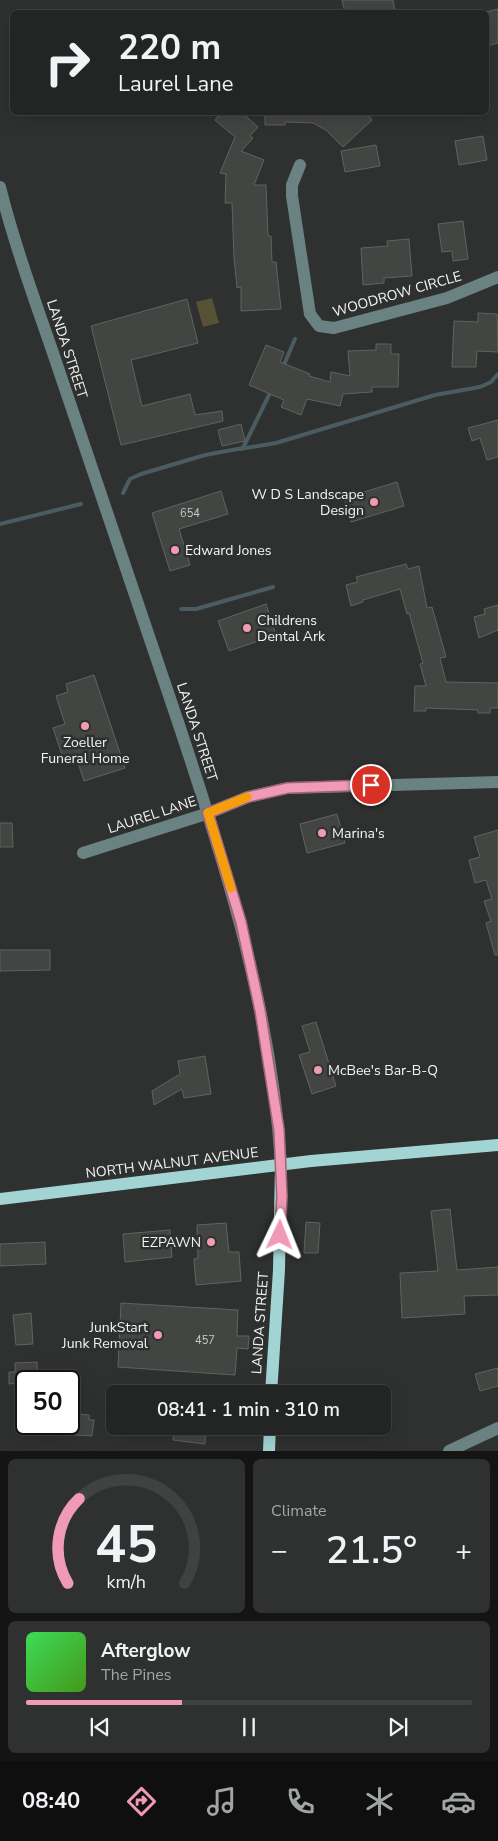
<!DOCTYPE html>
<html lang="en">
<head>
<meta charset="utf-8">
<style>
	body { margin:0; font-family:"Nunito Sans",sans-serif; background:#2e3130; color:#f1f3f6; height:100vh; display:flex; flex-direction:column; font-size:19px; white-space:nowrap }
	* { box-sizing:border-box; margin:0 }
	p { font-size:16px; color:#a2a5a6 }
	.icon { flex:none; width:28px; height:28px; fill:none; stroke:currentColor; stroke-width:2; stroke-linecap:round; stroke-linejoin:round }
	.map { position:relative; height:1451px; overflow:hidden }
	.side { display:flex; flex-direction:column; gap:8px; padding:8px; background:#131413; flex:1 }
	.side>* { flex:none }
	.top-card { position:absolute; left:10px; top:10px; width:479px; height:105px; border-radius:8px; box-shadow:0 5px 20px #0002,0 0 0 1px #3f4241; background:#222523; color:#f1f3f6; overflow:hidden }
	.speed { position:absolute; left:15px; top:1370px; display:flex; gap:10px; font-size:25px; font-weight:700; text-align:center }
	.speed>* { display:grid; place-content:center; width:65px; height:65px; border-radius:50%; background:#222523; box-shadow:0 5px 20px #0002,0 0 0 1px #3f4241; line-height:1 }
	.speed .limit { border:2px solid #111; border-radius:8px; background:#fff; color:#111 }
	.pin { position:absolute; display:grid; place-items:center; width:42px; height:42px; color:#fff; margin:-21px; border:2px solid #fff; border-radius:50%; box-shadow:0 1px 5px #0007 }
	.me { position:absolute; width:55px; margin:-28px; rotate:2deg; stroke-linejoin:round; filter:drop-shadow(0 0 4px #0008) }
	.turn { display:flex; align-items:center; gap:18px; height:105px; padding:0 25px; font-size:22px }
	.turn .icon { width:65px; height:65px; stroke-width:2.5 }
	.turn b { display:block; font-size:35px; line-height:42px }
	.big { font-size:38px; font-weight:600; line-height:1.1 }
	.side .widget { flex:1; display:flex; flex-direction:column; justify-content:center; gap:8px; min-width:0; padding:0 18px; border-radius:8px; background:#2e3130 }
	.side .dial { align-items:center; gap:0 }
	.dial svg { height:130px; overflow:visible; fill:none; stroke:#3f4241; stroke-width:7; stroke-linecap:round; text-anchor:middle }
	.dial text { fill:#f1f3f6; stroke:none }
	.song { display:flex; align-items:center; gap:15px }
	.cover { width:60px; height:60px; border-radius:8px; background:linear-gradient(135deg,hsl(130 70% 55%),hsl(100 70% 35%)) }
	.played { height:5px; border-radius:2px; background:linear-gradient(90deg,#f09ab5 35%,#3f4241 35%) }
	.keys { display:flex; justify-content:space-around; direction:ltr }
	.heat { display:flex; justify-content:space-between; align-items:center; font-size:28px; direction:ltr }
	.side .tiles { flex:1; display:grid; gap:8px; grid-template-columns:1fr 1fr }
	.widget:last-child { grid-column:span 2 }
	.trip { position:absolute; left:106px; top:1385px; width:285px; height:50px; border-radius:8px; background:#222523; box-shadow:0 5px 20px #0002,0 0 0 1px #3f4241; font-weight:600; line-height:50px; text-align:center }
	.dock { display:flex; height:80px; justify-content:space-around; align-items:center; background:#0e0f0e; color:#a2a5a6 }
	.dock .icon { width:35px; height:35px }
	.dock .on { color:#f09ab5 }
	.dock b { font-size:22px; color:#f1f3f6 }
	.map>svg:first-child { display:block }
</style>
</head>
<body>
<div class="map">
<svg width="498" height="1451" viewBox="0 0 498 1451">
	<rect width="100%" height="100%" fill="#2e312f"/>
	<!-- green -->
	<path fill="#575136" d="M212,298L219,323L203,327L196,302Z"/>
	<g fill="none" stroke-linecap="round" stroke-linejoin="round">
		<!-- stream -->
		<g stroke="#4a5c62" stroke-width="4">
			<path d="M283,367L295,339"/>
			<path d="M240,449L276,443L435,395L480,387L491,382L498,374"/>
			<path d="M123,493L130,479L141,474L205,455L243,448L271,391"/>
			<path d="M0,524L81,504"/>
			<path d="M181,609H196L273,587"/>
		</g>
	</g>
	<!-- building -->
	<g fill="#434542" stroke="#626360">
		<path d="M342,0H393L395,12H345Z"/>
		<path d="M498,9V43L486,46V12Z"/>
		<path d="M222,112H241L258,127L250,136L253,138L241,151L264,160L254,185H266L268,236H271L272,262H276L281,309L241,311V287L237,288L234,258L232,203H225L226,174L220,173L235,137L215,120Z"/>
		<path d="M265,112H366L372,120L343,147L326,130L313,123L285,122V125H265Z"/>
		<path d="M483,136L487,160L459,165L455,141Z"/>
		<path d="M376,145L380,166L345,172L341,151Z"/>
		<path d="M463,221L468,259L453,261L452,251L442,252L438,224Z"/>
		<path d="M409,239L412,276L384,278V283L363,285L361,248L388,246L387,241Z"/>
		<path d="M187,299L198,343L131,360L142,406L190,394L195,415L222,411L223,421L121,445L91,326Z"/>
		<path d="M478,313L497,314L498,352L477,351L476,367H452L454,321L478,322Z"/>
		<path d="M376,344H391V354H399L398,387H372V392L343,394L340,406L307,399L301,415L281,407L284,400L249,385L266,345L284,352L280,362L310,374L309,376L330,382L331,372L350,376L348,351L376,350Z"/>
		<path d="M498,420V457L487,460L480,438L472,441L468,428Z"/>
		<path d="M241,424L245,441L222,446L218,430Z"/>
		<path d="M397,482L404,506L351,522L344,498Z"/>
		<path d="M221,491L228,514L179,529L190,565L170,571L152,513Z"/>
		<path d="M406,564L408,569L419,566L427,608L432,607L446,657L440,658L446,682L498,683V708H490V713H478V710L426,708V711H414L415,686H426L420,664L423,663L409,613L407,614L400,589L363,600V602L351,606L346,585L358,582L356,577Z"/>
		<path d="M266,604L276,635L229,651L218,621Z"/>
		<path d="M498,605V630L479,638L474,617L485,614L484,609Z"/>
		<path d="M94,675L125,768L84,781L75,754L63,758L53,728L65,724L56,696L68,692L66,684Z"/>
		<path d="M337,814L345,843L307,853L300,824Z"/>
		<path d="M0,823H12L13,847H0Z"/>
		<path d="M498,830V955H495L486,923L491,921L484,901L492,899L486,880L475,883L469,860L480,857L474,837Z"/>
		<path d="M0,950H50V970L0,971Z"/>
		<path d="M316,1022L336,1086L312,1094L299,1055L310,1052L302,1026Z"/>
		<path d="M205,1056L211,1094L184,1098L182,1089L154,1105L152,1091L180,1074L178,1061Z"/>
		<path d="M450,1209L457,1270L498,1267V1295L464,1296L465,1314L402,1318L400,1273L438,1271L431,1211Z"/>
		<path d="M306,1222L320,1223L318,1253H304Z"/>
		<path d="M226,1223L229,1252H239L241,1281L196,1285L194,1259L198,1258L197,1225Z"/>
		<path d="M170,1230L172,1257L125,1262L123,1234Z"/>
		<path d="M45,1242L46,1264L0,1266V1244Z"/>
		<path d="M121,1303L238,1310L237,1336H249L248,1349L237,1348L235,1375L118,1367Z"/>
		<path d="M31,1313L33,1344L16,1345L13,1315Z"/>
		<path d="M37,1362L38,1381L9,1384V1372H15V1363Z"/>
		<path d="M498,1368V1386L480,1391L475,1374Z"/>
		<path d="M75,1414L89,1415V1420H94L92,1436L60,1434L61,1424H69V1418H74Z"/>
		<path d="M174,1426H206L205,1444L173,1440Z"/>
	</g>
	<g fill="none" stroke-linecap="round" stroke-linejoin="round">
		<!-- minor -->
		<g stroke="#6a8282" stroke-width="12">
			<path d="M300,165L292,185V196L310,314L319,326L334,328L447,298L498,277"/>
			<path d="M0,187C14,243 34,298 53,353C94,476 137,599 178,722C226,866 272,1012 281,1165"/>
			<path d="M83,853L209,813L248,797L287,788L498,782"/>
			<path d="M449,1451L498,1428"/>
		</g>
		<!-- major -->
		<g stroke="#a2d4d4" stroke-width="12">
			<path d="M0,1199L311,1161L498,1145"/>
			<path d="M271,1394L279,1270L281,1165"/>
			<path d="M269,1451L270,1426"/>
		</g>
	</g>
	<g fill="none" stroke-linecap="round" stroke-linejoin="round">
		<!-- route casing -->
		<g stroke="#9c6476" stroke-width="12">
			<path id="route" d="M280,1235L282,1196L279,1130L260,1010L241,922L208,813L248,797L288,788L371,785"/>
		</g>
		<!-- route -->
		<use href="#route" stroke="#f09ab5" stroke-width="9"/>
		<!-- slow -->
		<path stroke="#f59e0b" stroke-width="9" d="M231,888L208,813L247,797"/>
	</g>
	<!-- markers -->
	<g fill="#f09ab5" stroke="#2e312f" stroke-width="2">
		<circle cx="374" cy="502" r="5"/>
		<circle cx="175" cy="550" r="5"/>
		<circle cx="247" cy="628" r="5"/>
		<circle cx="85" cy="726" r="5"/>
		<circle cx="322" cy="833" r="5"/>
		<circle cx="318" cy="1070" r="5"/>
		<circle cx="211" cy="1242" r="5"/>
		<circle cx="158" cy="1335" r="5"/>
	</g>
	<g text-anchor="middle" dominant-baseline="central" stroke-width="5" stroke-linejoin="round" paint-order="stroke">
		<!-- number labels -->
		<g font-size="11" fill="#c7c9c8">
			<text x="190" y="513">654</text>
			<text x="205" y="1340">457</text>
		</g>
		<!-- street labels -->
		<g font-size="14" fill="#f3f5f4" stroke="#2e312f">
			<text transform="translate(397 294) rotate(-16)">WOODROW CIRCLE</text>
			<text transform="translate(67 349) rotate(72)">LANDA STREET</text>
			<text transform="translate(197 732) rotate(72)">LANDA STREET</text>
			<text transform="translate(152 815) rotate(-18)">LAUREL LANE</text>
			<text transform="translate(172 1163) rotate(-7)">NORTH WALNUT AVENUE</text>
			<text transform="translate(260 1323) rotate(-86)">LANDA STREET</text>
		</g>
		<!-- poi labels -->
		<g font-size="14" fill="#f3f5f4" stroke="#2e312f" text-anchor="start">
			<text x="364" y="494" text-anchor="end">W D S Landscape<tspan x="364" dy="16">Design</tspan></text>
			<text x="185" y="550">Edward Jones</text>
			<text x="257" y="620">Childrens<tspan x="257" dy="16">Dental Ark</tspan></text>
			<text x="85" y="742" text-anchor="middle">Zoeller<tspan x="85" dy="16">Funeral Home</tspan></text>
			<text x="332" y="833">Marina's</text>
			<text x="328" y="1070">McBee's Bar-B-Q</text>
			<text x="201" y="1242" text-anchor="end">EZPAWN</text>
			<text x="148" y="1327" text-anchor="end">JunkStart<tspan x="148" dy="16">Junk Removal</tspan></text>
		</g>
	</g>
</svg>
<div class="speed"><div class="limit">50</div></div>
<div class="pin" style="left:371px;top:785px;background:#d93025"><svg class="icon" aria-label="arrive" viewBox="0 0 24 24"><path d="M6 21V4h12l-3 4 3 4H6"/></svg></div>
<svg class="me" style="left:280px;top:1235px" viewBox="-20 -20 40 40"><path d="M0-17L14 15 0 8-14 15z" fill="#f09ab5" stroke="#fff" stroke-width="4"/></svg>
<div class="trip">08:41 · 1 min · 310 m</div>
<div class="top-card">
<div class="turn"><svg class="icon" aria-label="right" viewBox="0 0 24 24"><path d="M7 20v-9h11M14 6l5 5-5 5"/></svg><div><b>220 m</b>Laurel Lane</div></div>
</div>
</div>
<section class="side">
<div class="tiles">
<div class="widget dial"><svg viewBox="0 0 100 80">
<path d="M14 69A42 42 0 1 1 86 69"/>
<path d="M14 69A42 42 0 0 1 21 17" stroke="#f09ab5"/>
<text x="50" y="56" font-size="32" font-weight="700">45</text>
<text x="50" y="72" font-size="11">km/h</text>
</svg></div>
<div class="widget"><p>Climate</p>
<div class="heat"><a>−</a><b class="big">21.5°</b><a>+</a></div>
</div>
<div class="widget">
<div class="song"><i class="cover"></i><div><b>Afterglow</b><p>The Pines</p></div></div>
<div class="played"></div>
<div class="keys"><svg class="icon" aria-label="previous" viewBox="0 0 24 24"><path d="M18 5L8 12l10 7zM5 5v14"/></svg><svg class="icon" aria-label="pause" viewBox="0 0 24 24"><path d="M8 5v14M16 5v14"/></svg><svg class="icon" aria-label="next" viewBox="0 0 24 24"><path d="M6 5l10 7-10 7zM19 5v14"/></svg></div>
</div>
</div>
</section>
<nav class="dock">
<b>08:40</b>
<svg class="icon on" aria-label="directions" viewBox="0 0 24 24"><path d="M12 3l9 9-9 9-9-9zM9 14v-3h6M13 9l2 2-2 2"/></svg>
<svg class="icon" aria-label="music" viewBox="0 0 24 24"><path d="M9 18V5l10-2v13"/><circle cx="6" cy="18" r="3"/><circle cx="16" cy="16" r="3"/></svg>
<svg class="icon" aria-label="phone" viewBox="0 0 24 24"><path d="M5 4h4l2 5-3 2q2 4 5 5l2-3 5 2v4C11 20 4 13 5 4z"/></svg>
<svg class="icon" aria-label="climate" viewBox="0 0 24 24"><path d="M12 3v18M4 7l16 10M4 17L20 7"/></svg>
<svg class="icon" aria-label="car" viewBox="0 0 24 24"><path d="M5 17H2v-5l4-1 3-4h7l3 4 3 1v5h-3M9 17h6M6 11h13"/><circle cx="7" cy="17" r="2"/><circle cx="17" cy="17" r="2"/></svg>
</nav>
</body>
</html>
